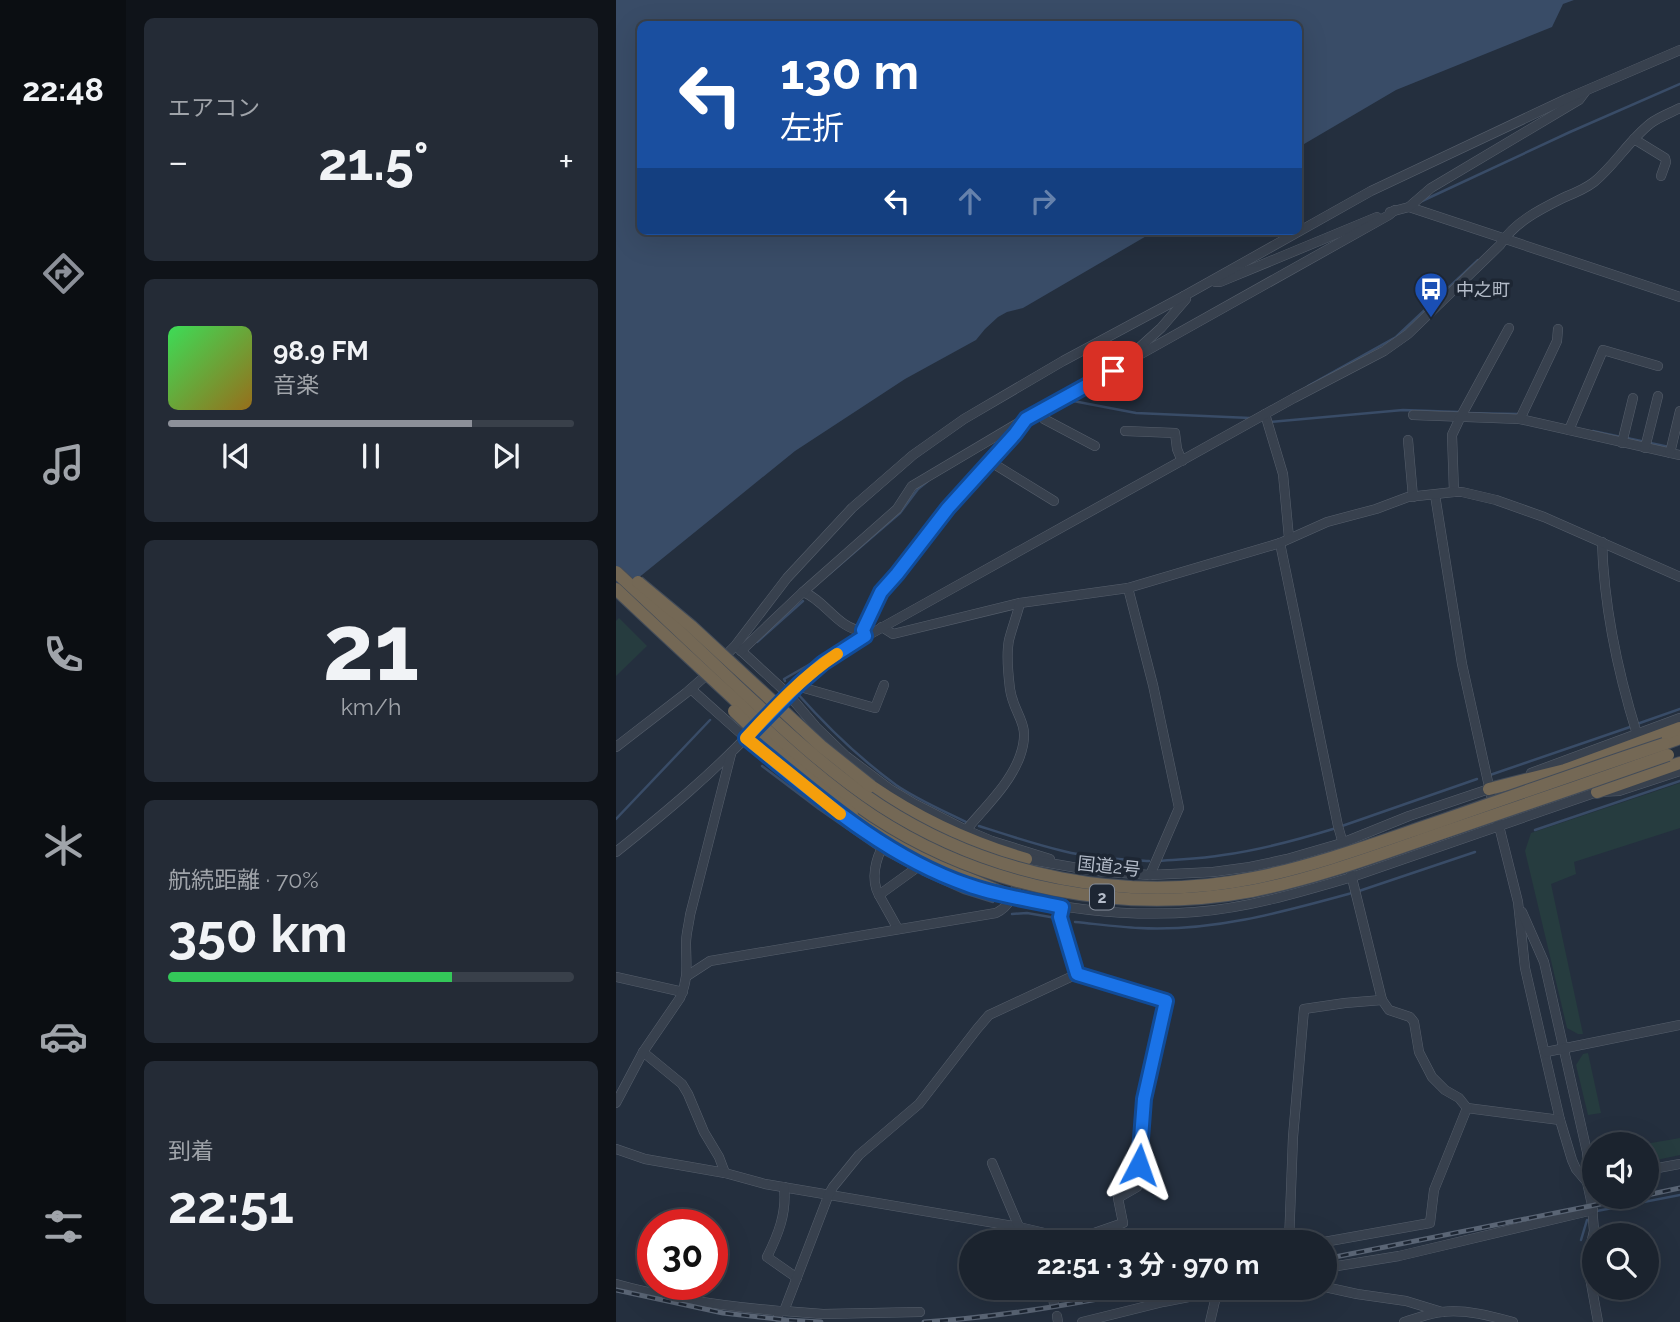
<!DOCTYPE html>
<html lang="ja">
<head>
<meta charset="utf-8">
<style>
	body { margin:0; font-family:Raleway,"Noto Sans JP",sans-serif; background:#242b36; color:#f1f3f6; height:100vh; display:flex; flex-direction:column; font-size:26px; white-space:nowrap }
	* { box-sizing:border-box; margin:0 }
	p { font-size:23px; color:#a0a4aa }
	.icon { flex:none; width:38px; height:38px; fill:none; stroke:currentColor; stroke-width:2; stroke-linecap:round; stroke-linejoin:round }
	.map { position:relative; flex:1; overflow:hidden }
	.sheet { display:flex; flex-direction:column; gap:18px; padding:18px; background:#0f1319; width:490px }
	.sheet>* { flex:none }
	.banner { position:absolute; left:21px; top:21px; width:665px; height:214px; border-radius:10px; box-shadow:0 7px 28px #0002,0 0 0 2px #39404a; background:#1a4fa0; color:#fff; overflow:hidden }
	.controls { position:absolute; left:966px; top:1132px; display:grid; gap:14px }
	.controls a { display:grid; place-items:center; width:77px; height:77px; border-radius:50%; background:#1b232e; box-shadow:0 7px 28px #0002,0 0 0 2px #39404a; font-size:35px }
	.speed { position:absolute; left:21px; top:1209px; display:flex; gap:14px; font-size:35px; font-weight:700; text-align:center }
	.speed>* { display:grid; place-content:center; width:91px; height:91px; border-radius:50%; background:#1b232e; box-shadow:0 7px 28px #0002,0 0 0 2px #39404a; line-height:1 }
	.speed .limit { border:10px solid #d22; background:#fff; color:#111 }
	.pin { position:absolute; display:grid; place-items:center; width:60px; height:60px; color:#fff; margin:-30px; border-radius:14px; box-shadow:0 4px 10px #0006 }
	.me { position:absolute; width:77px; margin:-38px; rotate:4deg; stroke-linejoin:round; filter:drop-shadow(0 0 5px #0008) }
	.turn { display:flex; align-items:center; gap:24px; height:147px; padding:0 28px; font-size:32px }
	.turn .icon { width:91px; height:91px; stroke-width:2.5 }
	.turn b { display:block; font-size:49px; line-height:60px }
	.lanes { display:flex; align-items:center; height:66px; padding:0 28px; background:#0003; justify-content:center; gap:35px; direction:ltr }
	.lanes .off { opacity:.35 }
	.big { font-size:52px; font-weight:700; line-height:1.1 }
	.sheet .card { flex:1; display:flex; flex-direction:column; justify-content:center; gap:10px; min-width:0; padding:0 24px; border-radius:10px; background:#242b36 }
	.sheet .dial { align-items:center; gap:0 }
	.dial b { font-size:91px; line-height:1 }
	.song { display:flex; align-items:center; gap:21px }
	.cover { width:84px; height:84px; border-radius:10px; background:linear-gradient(135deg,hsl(130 70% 55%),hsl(40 70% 35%)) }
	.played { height:7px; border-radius:4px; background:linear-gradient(90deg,#8c9099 75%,#39404a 75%) }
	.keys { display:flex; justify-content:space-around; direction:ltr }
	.heat { display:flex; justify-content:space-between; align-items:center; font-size:38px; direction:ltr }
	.charge { height:10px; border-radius:5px; background:linear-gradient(90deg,#34c759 70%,#39404a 0) }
	.trip { position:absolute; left:343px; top:1230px; width:378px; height:70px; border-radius:35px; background:#1b232e; box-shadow:0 7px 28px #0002,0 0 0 2px #39404a; font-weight:700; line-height:70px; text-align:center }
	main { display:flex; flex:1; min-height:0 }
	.tab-bar { display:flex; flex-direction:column; width:126px; justify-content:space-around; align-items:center; background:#0b0e12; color:#a0a4aa }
	.tab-bar .icon { width:49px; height:49px }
	.tab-bar .on { color:#8c9099 }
	.tab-bar b { font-size:32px; color:#f1f3f6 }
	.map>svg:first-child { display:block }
</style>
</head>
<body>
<main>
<nav class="tab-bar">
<b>22:48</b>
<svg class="icon on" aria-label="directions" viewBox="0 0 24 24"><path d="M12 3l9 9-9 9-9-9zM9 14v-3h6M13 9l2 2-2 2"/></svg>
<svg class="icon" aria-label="music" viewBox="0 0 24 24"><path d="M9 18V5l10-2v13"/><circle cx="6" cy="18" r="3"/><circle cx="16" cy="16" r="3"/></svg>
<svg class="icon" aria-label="phone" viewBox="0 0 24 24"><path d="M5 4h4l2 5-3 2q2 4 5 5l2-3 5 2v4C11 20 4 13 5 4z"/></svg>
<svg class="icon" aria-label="climate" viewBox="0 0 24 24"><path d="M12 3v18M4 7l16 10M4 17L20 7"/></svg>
<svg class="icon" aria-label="car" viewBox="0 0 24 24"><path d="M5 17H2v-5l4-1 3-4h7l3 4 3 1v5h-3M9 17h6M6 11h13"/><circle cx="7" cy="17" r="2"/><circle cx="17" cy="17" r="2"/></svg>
<svg class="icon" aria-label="filters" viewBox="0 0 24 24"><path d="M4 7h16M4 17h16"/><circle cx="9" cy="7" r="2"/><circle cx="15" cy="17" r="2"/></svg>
</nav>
<section class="sheet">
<div class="card"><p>エアコン</p>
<div class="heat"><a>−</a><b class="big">21.5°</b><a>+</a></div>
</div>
<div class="card">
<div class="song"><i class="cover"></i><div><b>98.9 FM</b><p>音楽</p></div></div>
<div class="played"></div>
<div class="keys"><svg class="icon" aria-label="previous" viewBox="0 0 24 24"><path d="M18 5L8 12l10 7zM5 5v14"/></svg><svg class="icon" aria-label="pause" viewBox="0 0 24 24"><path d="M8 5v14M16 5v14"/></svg><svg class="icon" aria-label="next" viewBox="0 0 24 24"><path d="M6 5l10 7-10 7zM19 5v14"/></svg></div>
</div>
<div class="card dial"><b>21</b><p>km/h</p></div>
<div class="card"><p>航続距離 · 70%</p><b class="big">350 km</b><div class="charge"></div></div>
<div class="card"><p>到着</p><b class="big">22:51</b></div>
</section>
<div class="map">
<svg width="1064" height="1322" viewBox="0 0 1064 1322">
	<rect width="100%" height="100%" fill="#242f3e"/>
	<!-- green -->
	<g fill="#263c3f">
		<path d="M3,618L31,646L0,676V621Z"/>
		<path d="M1064,783V828L958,862L960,874L935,884L967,1034H962L951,1028L909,851L915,833Z"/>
		<path d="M972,1053L985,1113L972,1115L960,1065L967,1054Z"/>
		<path d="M1064,1138V1155L1031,1162V1144H1029Z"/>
	</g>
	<!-- water -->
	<path fill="#394c67" d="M0,0H958L947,4L936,27L780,90L683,147L682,24H24V231H539L407,308L391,312L382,317L369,329L360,340L289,379L179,451L0,596Z"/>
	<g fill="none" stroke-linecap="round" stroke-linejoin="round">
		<!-- stream -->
		<g stroke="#394c67" stroke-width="2.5">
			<path d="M806,201L954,132L1064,84"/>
			<path d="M692,386L780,337L862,260"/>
			<path d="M452,400L520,413L634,418"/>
			<path d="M849,413L902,414"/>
			<path d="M654,422L787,410L843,412"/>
			<path d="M977,431L1005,437"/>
			<path d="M1011,438L1053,447"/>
			<path d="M213,574L284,513L302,489L312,481"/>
			<path d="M141,642L187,601"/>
			<path d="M169,681L168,679L231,643"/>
			<path d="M181,693C211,727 243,758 280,785C302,800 328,811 352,823"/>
			<path d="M1021,724L1064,709"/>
			<path d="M146,766L203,809L262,850"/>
			<path d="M874,775L1014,727"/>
			<path d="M0,819L94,720"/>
			<path d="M363,826C391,835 418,844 447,851C475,858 504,859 533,861"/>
			<path d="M726,826L861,779"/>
			<path d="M919,830L1064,781"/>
			<path d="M268,854L295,868"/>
			<path d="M542,861C563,859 585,859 607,855C644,850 681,840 717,829"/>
			<path d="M306,874L348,893L377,902"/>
			<path d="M743,891L859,852"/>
			<path d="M396,914L411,913L440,918"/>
			<path d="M459,922C480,924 502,927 523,928C596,932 667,912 736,893"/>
			<path d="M981,1211L1064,1195"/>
			<path d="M965,1240L971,1220"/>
		</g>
		<!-- minor casing -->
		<g stroke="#565f6c" stroke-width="10">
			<g id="minor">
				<path d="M1018,139L1049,158L1050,162L1045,176"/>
				<path d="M793,207L1064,297"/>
				<path d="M774,212L793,207L815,188L963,100L969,92"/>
				<path d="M599,282H604L761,217"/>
				<path d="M514,356L545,328L570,299L568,296"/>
				<path d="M425,411L428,419L479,446"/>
				<path d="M649,414L667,474L673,538"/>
				<path d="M797,415L904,419L1064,455"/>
				<path d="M904,419L941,341L942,329"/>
				<path d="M953,430L987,350L1042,366"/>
				<path d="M509,431L559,433L561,449L566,461"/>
				<path d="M792,440L797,497"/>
				<path d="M1006,443L1017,398"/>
				<path d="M1029,448L1042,396"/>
				<path d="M1054,453L1064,411"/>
				<path d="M373,462L378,464L438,501"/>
				<path d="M838,492L836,435L844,418L893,328"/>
				<path d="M819,495L846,664L878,809"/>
				<path d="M986,542C988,609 1001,670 1021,734"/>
				<path d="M664,543L722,826L728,847"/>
				<path d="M512,588L537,685L563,808L534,875"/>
				<path d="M187,592C209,600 222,629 247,631"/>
				<path d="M266,627L277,634L404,603L512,588L664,543L711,522L760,509L792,497L838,492H846L880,500L928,517L1064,577"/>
				<path d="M249,637L247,630L265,592L281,574L332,508L399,434L408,420"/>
				<path d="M121,647L172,694L200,727L230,756L274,789L299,804L350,830L376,841L434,859"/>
				<path d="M125,651L187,592L281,509L296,486L409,419L773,215L779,210"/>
				<path d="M106,659L119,646L171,578L236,508L297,455L348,419L447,361L568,296L755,191L950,99L1064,50"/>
				<path d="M183,684L188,688L259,708L268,685"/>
				<path d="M75,689C145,752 216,817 299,861C319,872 340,882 362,888"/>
				<path d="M157,710L183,684L207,663L249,637L678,398L768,351L792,334L884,245C898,222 925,209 949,197C959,193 969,189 978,182C999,165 1013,140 1035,123C1043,117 1054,113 1064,108"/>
				<path d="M0,747L70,693L94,672"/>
				<path d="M915,773L1064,718"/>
				<path d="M882,822L902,902L909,968L944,1120L956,1160L960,1169L971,1182"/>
				<path d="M350,830C369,807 394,784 404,756C416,722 398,717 394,689C392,673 390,655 393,640C396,628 401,615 404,603"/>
				<path d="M0,852C49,813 97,773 140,727"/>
				<path d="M409,863L410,859L479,871L534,875L597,872L634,867L671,859L726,843L793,816L879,787"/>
				<path d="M263,895C254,879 260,858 268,844"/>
				<path d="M393,896C454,910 517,917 579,912C632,908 685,892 736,877L981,792L1003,791L1064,771"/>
				<path d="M906,912L928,962L971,1152V1182L976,1205L978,1231L971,1261L982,1322"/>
				<path d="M282,929L263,895L299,869L303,863"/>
				<path d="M71,976L94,961L380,913C395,906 399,891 404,876"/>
				<path d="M0,977L67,992"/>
				<path d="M27,1052L66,1084L72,1094L88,1132L103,1157L109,1173"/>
				<path d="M930,1052L1064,1025"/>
				<path d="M0,1103L27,1052L64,998C73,978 70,964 70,943C70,934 73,924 74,915L115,754"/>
				<path d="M851,1108L944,1120"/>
				<path d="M0,1149L29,1159L109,1173L149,1184L403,1227L467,1242"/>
				<path d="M376,1163L403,1227"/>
				<path d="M1031,1170L1064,1164"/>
				<path d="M168,1187C171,1213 162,1235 151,1257L181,1278"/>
				<path d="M458,1240L507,1223L502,1198L521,1187L528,1099L550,1001L461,974"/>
				<path d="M673,1242L677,1137L688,1009L729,1003L766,1000"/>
				<path d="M708,1242L814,1223L818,1190L851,1108L843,1098L829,1090L816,1077L803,1052L798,1022L794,1017L773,1010L766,1000L735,874"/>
				<path d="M709,1268L783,1256L977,1210"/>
				<path d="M0,1284C53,1299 108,1306 163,1311"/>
				<path d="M709,1287L741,1294L790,1301L826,1312"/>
				<path d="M437,1288L436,1292L438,1304"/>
				<path d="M168,1311L207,1314L304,1312"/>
				<path d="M441,1316L442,1322"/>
				<path d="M162,1317L163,1311H168L213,1194L217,1187L243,1155L303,1104L361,1029L373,1015L461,974L444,917L446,907"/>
				<path d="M466,1322L547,1302L619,1288"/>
				<path d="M594,1322L601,1292"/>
				<path d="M788,1322C800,1319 813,1313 826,1312C849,1309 875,1316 897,1322"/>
			</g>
		</g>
		<!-- highway casing -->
		<g stroke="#434c59" stroke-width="14">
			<g id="highway">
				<path d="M1048,744L1064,738"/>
				<path d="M255,786C303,819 355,843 410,859"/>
				<path d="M873,789L949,770L1064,728"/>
				<path d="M981,792L1064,763"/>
				<path d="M236,814C266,834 297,854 331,869C352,879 374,887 396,897"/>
			</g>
		</g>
		<!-- minor -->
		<use href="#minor" stroke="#38414e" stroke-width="9"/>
		<!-- highway -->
		<use href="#highway" stroke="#746855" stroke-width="12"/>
		<!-- rail casing -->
		<g stroke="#5a6575" stroke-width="5">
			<g id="rail">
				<path d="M1031,1195L1064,1188"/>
				<path d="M709,1259L1019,1197"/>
				<path d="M0,1290L107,1313L170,1320L205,1322"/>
				<path d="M532,1294L563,1288"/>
				<path d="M308,1322C387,1317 463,1303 540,1288"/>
			</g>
		</g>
		<!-- rail -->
		<use href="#rail" stroke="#1d2633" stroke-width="2.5" stroke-dasharray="8" stroke-linecap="butt"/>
		<!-- highway-bridge casing -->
		<g stroke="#434c59" stroke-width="14" stroke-linecap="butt">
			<g id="highway-bridge">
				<path d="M0,572C40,609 80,647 120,685C166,728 213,772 265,806C375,877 511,904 638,878C702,865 763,842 825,821C899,795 973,769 1048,744"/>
				<path d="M22,582L75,626L205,746L255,786"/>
				<path d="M0,589C39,626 78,662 117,698C161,740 206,782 257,816C368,889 506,915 636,891C702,878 765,854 829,832C903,807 978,781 1052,755"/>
				<path d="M118,711L166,757L236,814"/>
			</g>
		</g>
		<!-- highway-bridge -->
		<use href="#highway-bridge" stroke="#746855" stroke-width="12"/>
	</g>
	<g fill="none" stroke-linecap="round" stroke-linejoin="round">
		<!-- route casing -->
		<g stroke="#114b97" stroke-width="18">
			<path id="route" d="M497,371L410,419L399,434L332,508L281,574L265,592L247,630L249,636L207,663L183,684L130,738C199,794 267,856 352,885C382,896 415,900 446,907L444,917L461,974L550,1001L528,1099L523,1165"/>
		</g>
		<!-- route -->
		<use href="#route" stroke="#1a73e8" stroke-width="12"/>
		<!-- slow -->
		<path stroke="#f59e0b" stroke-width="12" d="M221,654C186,677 158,708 130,738L224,814"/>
	</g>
	<!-- icons -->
	<defs>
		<g id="bus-pin" transform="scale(1.75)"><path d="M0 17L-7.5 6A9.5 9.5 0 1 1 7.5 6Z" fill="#1a4fb4" stroke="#1d2633"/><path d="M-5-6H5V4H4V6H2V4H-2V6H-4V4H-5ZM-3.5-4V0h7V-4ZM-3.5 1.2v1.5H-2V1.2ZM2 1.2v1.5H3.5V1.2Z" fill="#fff"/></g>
	</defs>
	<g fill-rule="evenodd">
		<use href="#bus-pin" x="815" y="289"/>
	</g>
	<g text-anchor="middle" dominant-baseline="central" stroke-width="7" stroke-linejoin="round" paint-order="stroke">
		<!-- shield labels -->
		<rect fill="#1d2633" stroke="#878f9c" stroke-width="2" x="474" y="884.5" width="24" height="25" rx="5"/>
		<g font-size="16" font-weight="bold" fill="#b4bcc9">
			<text x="486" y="897">2</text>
		</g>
		<!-- poi labels -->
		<g font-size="18" fill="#b4bcc9" stroke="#1d2633" text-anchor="start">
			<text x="840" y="289">中之町</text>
		</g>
		<!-- street labels -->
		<g font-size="18" fill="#b4bcc9" stroke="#1d2633">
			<text transform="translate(493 866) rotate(6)">国道2号</text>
		</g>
	</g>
</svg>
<div class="controls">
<a><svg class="icon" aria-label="sound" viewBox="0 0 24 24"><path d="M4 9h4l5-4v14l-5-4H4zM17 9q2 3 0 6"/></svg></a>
<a><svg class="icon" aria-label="search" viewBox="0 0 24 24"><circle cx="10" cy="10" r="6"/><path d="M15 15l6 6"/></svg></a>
</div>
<div class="speed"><div class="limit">30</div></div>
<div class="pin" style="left:497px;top:371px;background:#d93025"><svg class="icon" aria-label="arrive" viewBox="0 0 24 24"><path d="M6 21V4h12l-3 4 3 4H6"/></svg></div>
<svg class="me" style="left:523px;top:1165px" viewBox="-20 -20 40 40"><path d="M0-17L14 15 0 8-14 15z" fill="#1a73e8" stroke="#fff" stroke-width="4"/></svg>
<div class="trip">22:51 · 3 分 · 970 m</div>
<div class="banner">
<div class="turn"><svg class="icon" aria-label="left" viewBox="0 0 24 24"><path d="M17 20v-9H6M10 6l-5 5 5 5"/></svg><div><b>130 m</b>左折</div></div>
<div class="lanes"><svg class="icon" aria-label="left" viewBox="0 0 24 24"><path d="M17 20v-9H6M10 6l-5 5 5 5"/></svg><svg class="icon off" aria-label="ahead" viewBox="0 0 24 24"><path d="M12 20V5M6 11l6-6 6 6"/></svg><svg class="icon off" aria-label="right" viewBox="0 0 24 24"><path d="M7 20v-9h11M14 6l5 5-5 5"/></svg></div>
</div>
</div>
</main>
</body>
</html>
